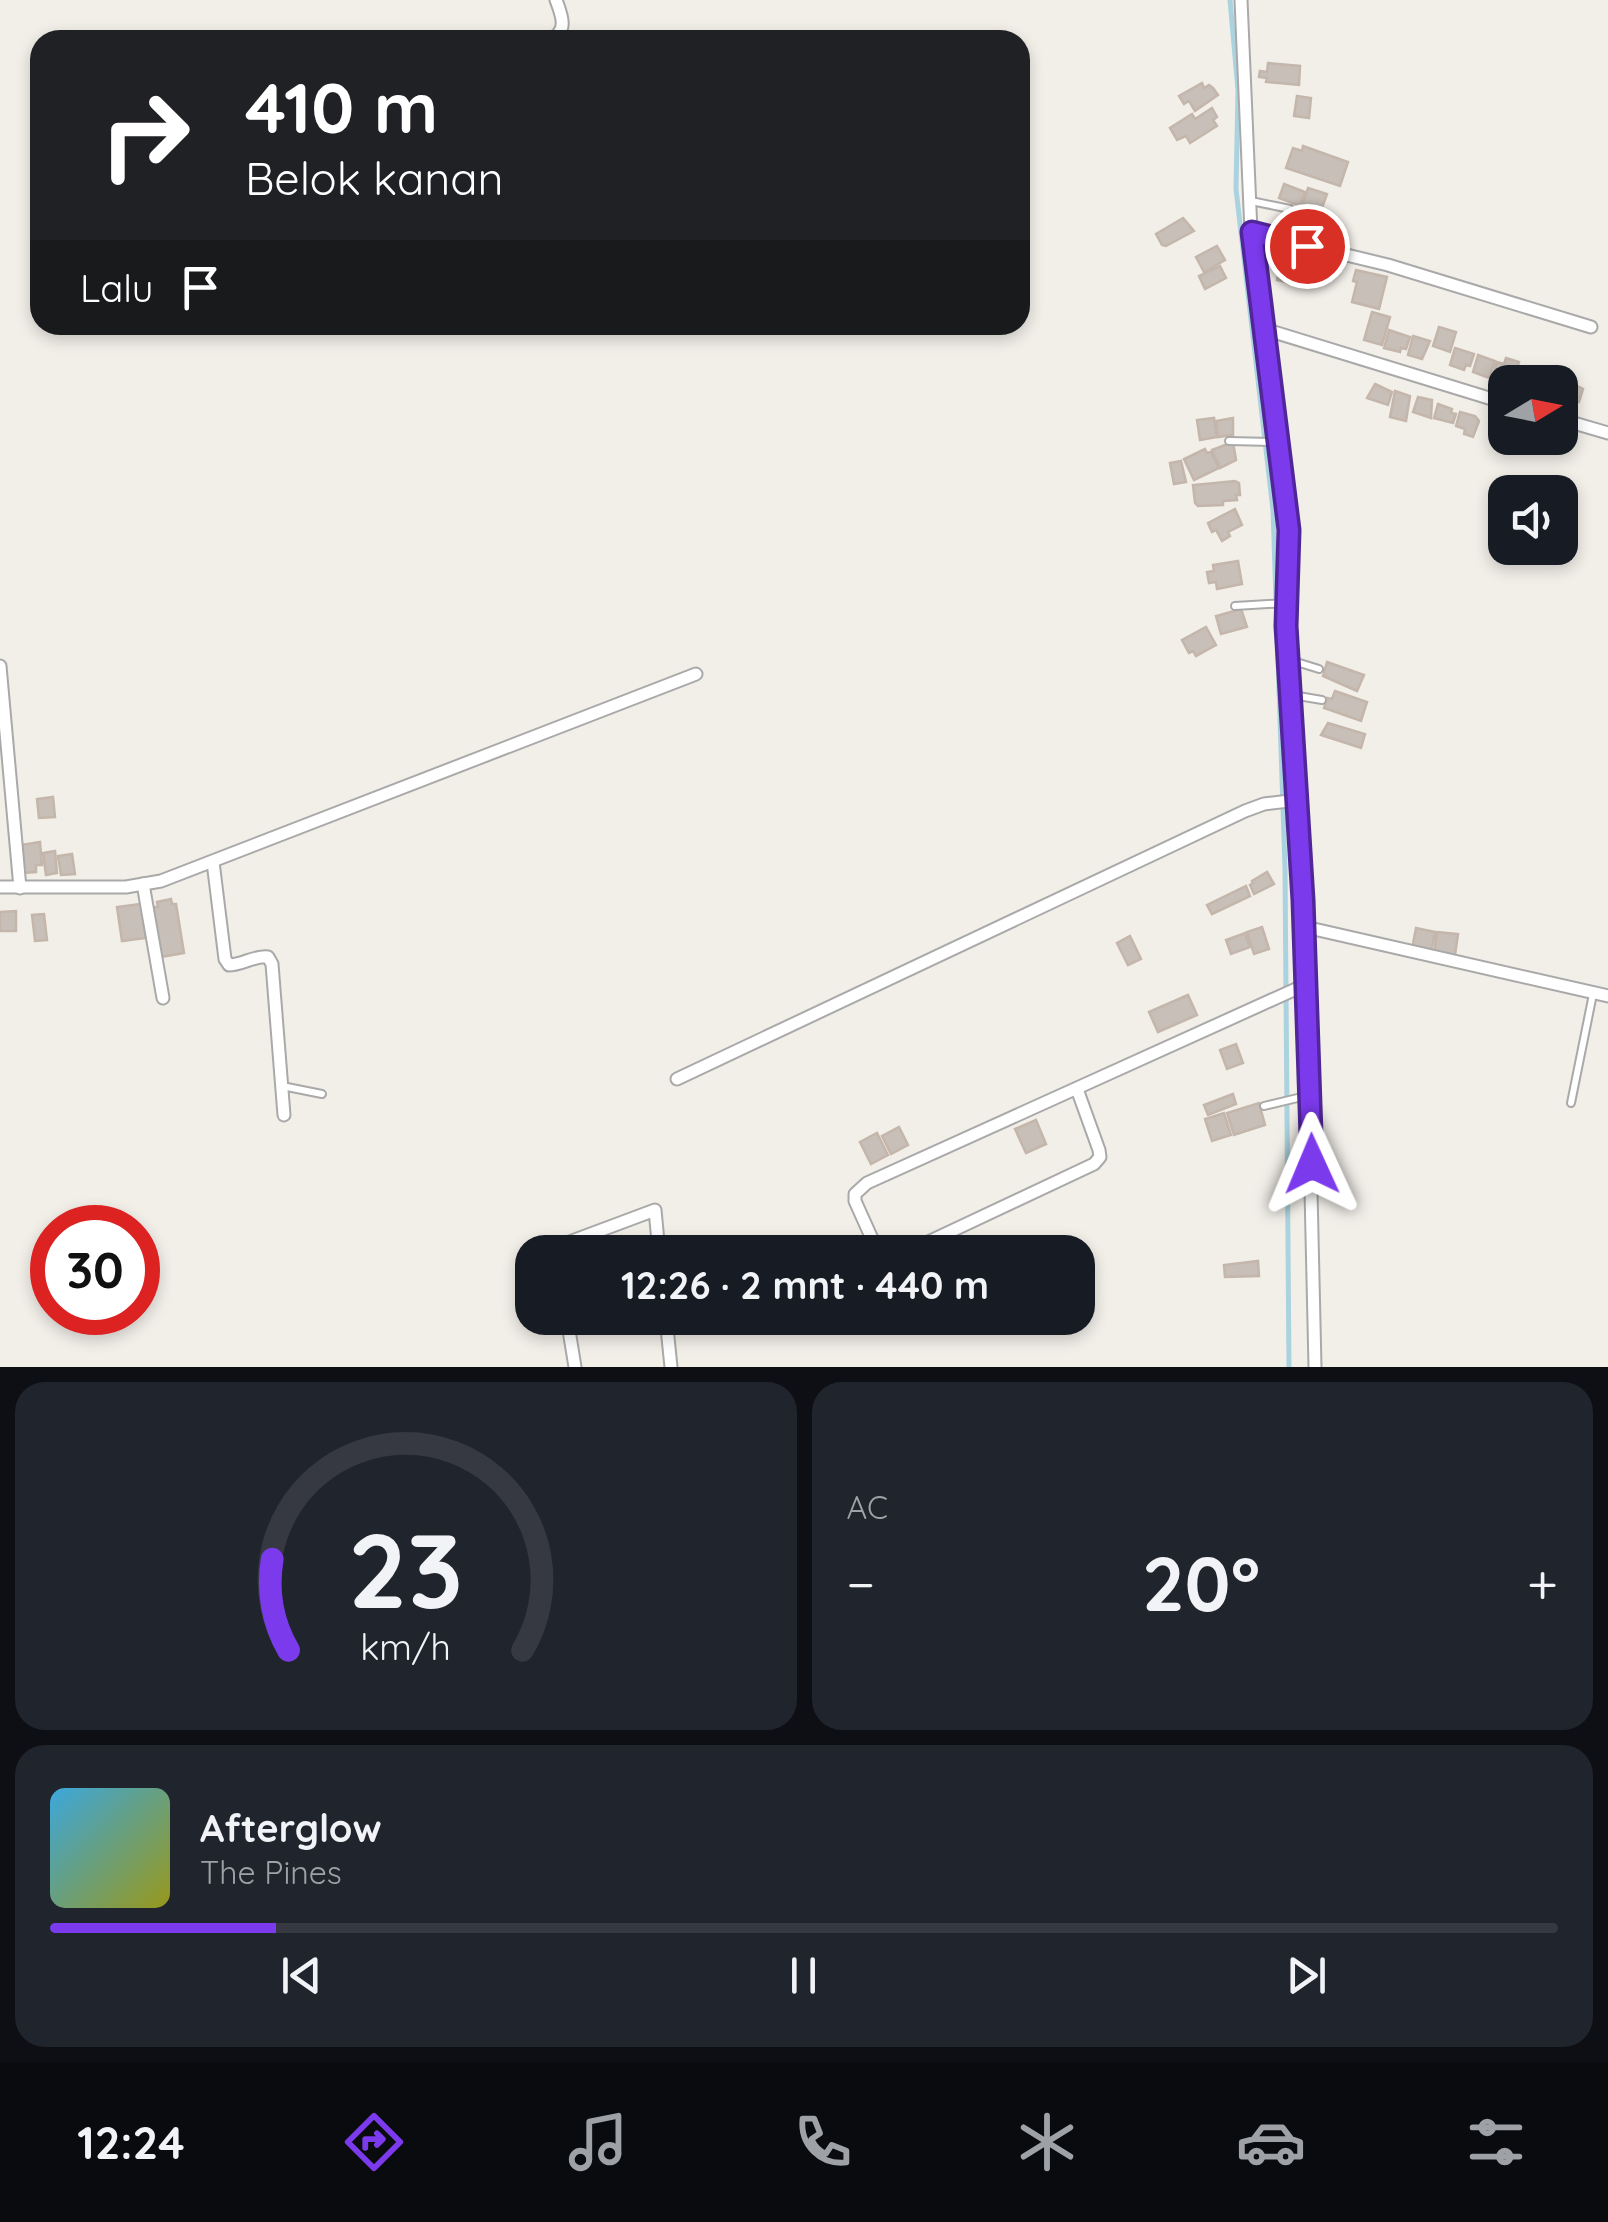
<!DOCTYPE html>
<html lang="id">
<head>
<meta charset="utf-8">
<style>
	body { margin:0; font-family:Quicksand,sans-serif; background:#20242c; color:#f1f3f6; height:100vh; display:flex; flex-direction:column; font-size:38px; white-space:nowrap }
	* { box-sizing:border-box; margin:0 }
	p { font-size:32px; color:#9ea1a6 }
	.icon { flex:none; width:55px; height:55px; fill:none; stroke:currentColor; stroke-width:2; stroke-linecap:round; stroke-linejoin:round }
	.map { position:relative; height:1367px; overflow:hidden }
	.sheet { display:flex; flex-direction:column; gap:15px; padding:15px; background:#0d0f14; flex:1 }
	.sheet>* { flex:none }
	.guide { position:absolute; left:30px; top:30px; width:1000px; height:305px; border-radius:30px; box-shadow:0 5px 15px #0003; background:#202124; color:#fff; overflow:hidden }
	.needle { width:65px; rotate:80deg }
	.tools { position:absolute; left:1488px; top:365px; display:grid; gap:20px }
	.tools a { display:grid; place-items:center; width:90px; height:90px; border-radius:20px; background:#171b24; box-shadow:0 5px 15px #0003; font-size:50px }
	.speed { position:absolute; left:30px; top:1205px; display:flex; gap:20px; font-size:50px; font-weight:700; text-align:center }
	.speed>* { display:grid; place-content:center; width:130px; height:130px; border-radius:50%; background:#171b24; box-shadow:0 5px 15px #0003; line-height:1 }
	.speed .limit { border:15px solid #d22; background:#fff; color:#111 }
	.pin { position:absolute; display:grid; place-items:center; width:85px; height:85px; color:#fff; margin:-42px; border:5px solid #fff; border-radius:50%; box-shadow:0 2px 10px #0007 }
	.me { position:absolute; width:110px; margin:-55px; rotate:359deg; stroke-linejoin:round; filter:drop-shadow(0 0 8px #0008) }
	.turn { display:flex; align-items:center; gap:35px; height:210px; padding:0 50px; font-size:45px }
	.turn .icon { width:130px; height:130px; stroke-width:2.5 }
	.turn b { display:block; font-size:70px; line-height:85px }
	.then { display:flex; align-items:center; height:95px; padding:0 50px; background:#0003; gap:20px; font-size:38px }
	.big { font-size:75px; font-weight:700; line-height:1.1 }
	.sheet .tile { flex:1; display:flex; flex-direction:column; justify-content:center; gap:15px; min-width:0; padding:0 35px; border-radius:30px; background:#20242c }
	.sheet .dial { align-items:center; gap:0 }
	.dial svg { height:260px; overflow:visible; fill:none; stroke:#363941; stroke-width:7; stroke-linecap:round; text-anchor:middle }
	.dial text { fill:#f1f3f6; stroke:none }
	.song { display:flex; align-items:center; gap:30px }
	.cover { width:120px; height:120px; border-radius:15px; background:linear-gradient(135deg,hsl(200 70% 55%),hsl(60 70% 35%)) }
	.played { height:10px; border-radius:5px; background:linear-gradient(90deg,#7c3aed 15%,#363941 15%) }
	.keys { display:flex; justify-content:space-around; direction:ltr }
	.heat { display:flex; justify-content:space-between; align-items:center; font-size:55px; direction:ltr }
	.sheet .tiles { flex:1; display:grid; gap:15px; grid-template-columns:1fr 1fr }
	.tile:last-child { grid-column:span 2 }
	.trip { position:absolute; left:515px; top:1235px; width:580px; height:100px; border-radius:30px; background:#171b24; box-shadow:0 5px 15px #0003; font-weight:700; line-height:100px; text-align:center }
	.tab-bar { display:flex; height:160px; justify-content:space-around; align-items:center; background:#090b0e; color:#9ea1a6 }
	.tab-bar .icon { width:70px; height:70px }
	.tab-bar .active { color:#7c3aed }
	.tab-bar b { font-size:45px; color:#f1f3f6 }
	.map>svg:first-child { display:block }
</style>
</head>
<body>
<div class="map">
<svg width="1608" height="1367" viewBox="0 0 1608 1367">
	<rect width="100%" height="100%" fill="#f2efe9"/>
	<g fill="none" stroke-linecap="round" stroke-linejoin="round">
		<!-- stream -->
		<path stroke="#aad3df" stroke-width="5" d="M1230,0L1238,90L1236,189L1273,510L1285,868L1289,1367"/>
	</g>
	<!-- building -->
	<g fill="#c7bfb8" stroke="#c4b6ab" stroke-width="2.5">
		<path d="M1268,63L1300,66L1299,85L1266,82L1267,78L1259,77L1260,71L1267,72Z"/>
		<path d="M1202,83L1204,88L1209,85L1213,88L1218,95L1195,111L1189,101L1184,104L1179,96Z"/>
		<path d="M1297,96L1311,98L1309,118L1294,116Z"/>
		<path d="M1212,108L1217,117L1213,120L1217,126L1190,143L1186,136L1177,140L1170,128L1192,114L1195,119Z"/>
		<path d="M1303,146L1348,162L1340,186L1286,168L1293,148L1302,151Z"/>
		<path d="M1284,184L1305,192L1300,206L1279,198Z"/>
		<path d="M1308,188L1327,194L1319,216L1302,208Z"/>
		<path d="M1295,210L1327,220L1323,233L1291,224Z"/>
		<path d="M1183,218L1194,231L1166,246L1162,245L1156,234Z"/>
		<path d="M1291,226L1318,234L1317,238L1323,240L1321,247L1287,236Z"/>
		<path d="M1217,246L1225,260L1204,272L1196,257Z"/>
		<path d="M1280,265L1304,271L1301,285L1277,280Z"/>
		<path d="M1220,266L1226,278L1205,289L1199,276Z"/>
		<path d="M1356,270L1387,277L1379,309L1352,302L1357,282L1353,281Z"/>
		<path d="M1372,312L1390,317L1382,345L1364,340Z"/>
		<path d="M1439,327L1456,332L1450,352L1433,346Z"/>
		<path d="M1389,330L1410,337L1406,349L1401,348L1400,352L1384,348Z"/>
		<path d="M1413,336L1430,341L1422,359L1408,355Z"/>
		<path d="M1455,348L1474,354L1470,366L1466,365L1464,370L1450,365Z"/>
		<path d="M1478,355L1495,361L1489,378L1473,372Z"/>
		<path d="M1506,358L1519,362L1512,382L1505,384L1492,379L1497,362L1504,364Z"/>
		<path d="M1565,380L1583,389L1579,402L1560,401Z"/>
		<path d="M1375,384L1392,392L1388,405L1367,398Z"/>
		<path d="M1395,391L1410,396L1406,421L1390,417Z"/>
		<path d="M1418,397L1432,400L1431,418L1413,412Z"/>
		<path d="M1438,404L1452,409L1451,413L1456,414L1453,423L1434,418Z"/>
		<path d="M1460,412L1475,416L1479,421L1473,437L1464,434L1465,429L1456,426Z"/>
		<path d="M1214,418L1217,437L1200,440L1197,420Z"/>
		<path d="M1233,418V435L1218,437L1216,421Z"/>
		<path d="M1233,442L1236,460L1220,468L1212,450Z"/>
		<path d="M1205,449L1207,453L1211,452L1219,468L1194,480L1184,459Z"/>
		<path d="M1181,461L1186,482L1174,484L1170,463Z"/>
		<path d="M1235,481L1239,483L1240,495H1236L1237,500L1223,501V505L1198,506L1195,503L1193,485Z"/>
		<path d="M1235,509L1242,525L1228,532L1230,536L1222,541L1216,530L1212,532L1208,523Z"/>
		<path d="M1238,561L1242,584L1217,589L1216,582L1209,583L1207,572L1214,571L1213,565Z"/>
		<path d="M1241,609L1247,627L1221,634L1216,616Z"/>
		<path d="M1206,627L1216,645L1196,656L1193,651L1189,653L1182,640Z"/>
		<path d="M1327,662L1364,675L1357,691L1323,676Z"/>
		<path d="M1335,691L1367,702L1361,721L1324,708L1327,698L1332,699Z"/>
		<path d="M1328,723L1365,734L1361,748L1321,735Z"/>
		<path d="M53,797L55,817L39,818L37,799Z"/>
		<path d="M40,842L42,865H36V872L23,873L21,845Z"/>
		<path d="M55,851L57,873L46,875L43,853Z"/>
		<path d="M72,854L75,874L61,875L58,856Z"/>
		<path d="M1267,872L1274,884L1254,894L1250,885L1253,883L1252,881Z"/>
		<path d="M1246,886L1250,896L1212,914L1207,905Z"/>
		<path d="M171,899L172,904H176L184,953L161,957L153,907H158L157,902Z"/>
		<path d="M141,904L146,938L122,941L117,907Z"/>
		<path d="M16,911V931H0V912Z"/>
		<path d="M44,914L47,940L35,941L32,915Z"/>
		<path d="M1262,927L1269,949L1254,954L1247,932Z"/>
		<path d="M1416,928L1435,932L1431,953L1412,949Z"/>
		<path d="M1437,932L1458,934L1455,955L1434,953Z"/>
		<path d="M1245,933L1250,947L1231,954L1226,940Z"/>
		<path d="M1130,936L1141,959L1128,965L1117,943Z"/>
		<path d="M1188,995L1197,1015L1158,1032L1149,1012Z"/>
		<path d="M1236,1044L1243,1063L1227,1069L1220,1050Z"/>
		<path d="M1233,1094L1236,1104L1208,1115L1204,1105Z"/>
		<path d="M1259,1103L1265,1125L1234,1135L1227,1113Z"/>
		<path d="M1224,1113L1231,1135L1212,1141L1205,1119Z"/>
		<path d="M1036,1120L1046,1144L1026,1153L1015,1129Z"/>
		<path d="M899,1127L908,1145L891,1154L882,1136Z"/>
		<path d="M877,1133L888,1155L871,1164L860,1142Z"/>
		<path d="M1258,1261L1259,1276L1225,1277L1224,1265Z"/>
	</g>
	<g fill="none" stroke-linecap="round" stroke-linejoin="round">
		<!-- lane casing -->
		<g stroke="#a9a9a9" stroke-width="10">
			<g id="lane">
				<path d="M1251,201L1290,209"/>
				<path d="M1229,441L1278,442"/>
				<path d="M1235,606L1285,603"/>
				<path d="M1290,660L1319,669"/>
				<path d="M1292,695L1322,700"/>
				<path d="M282,1086L322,1094"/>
				<path d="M1571,1103L1593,994"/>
				<path d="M1264,1106L1310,1095"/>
			</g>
		</g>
		<!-- street casing -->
		<g stroke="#a9a9a9" stroke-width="15">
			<g id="street">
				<path d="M1241,0L1251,232L1289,530L1286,626L1305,927L1315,1367"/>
				<path d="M549,40C569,32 562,16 556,0"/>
				<path d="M1251,232L1388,265L1591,327"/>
				<path d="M1264,329L1505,403"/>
				<path d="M1560,419L1608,433"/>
				<path d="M0,666L20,888"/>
				<path d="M213,862L225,959L229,965C242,965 255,955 268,957L272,964L284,1115"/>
				<path d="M143,884L163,998"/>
				<path d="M0,887H126L161,881L696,674"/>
				<path d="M1305,927L1608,996"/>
				<path d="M677,1079L1245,811L1264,804L1298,800"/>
				<path d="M557,1252L556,1247L655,1210L659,1252"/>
				<path d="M878,1252L855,1201V1194L867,1183L1307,984"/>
				<path d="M907,1252L1094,1164L1100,1157L1099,1150L1077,1089"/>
				<path d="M567,1318L575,1367"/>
				<path d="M666,1318L671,1367"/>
			</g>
		</g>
		<!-- lane -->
		<use href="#lane" stroke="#fff" stroke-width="6"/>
		<!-- street -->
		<use href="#street" stroke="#fff" stroke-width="11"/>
	</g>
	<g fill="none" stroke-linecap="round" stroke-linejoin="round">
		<!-- route casing -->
		<g stroke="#51269a" stroke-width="25">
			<path id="route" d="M1307,246L1252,232L1289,530L1286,626L1303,900L1312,1164"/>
		</g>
		<!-- route -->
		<use href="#route" stroke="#7c3aed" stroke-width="18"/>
	</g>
</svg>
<div class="tools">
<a><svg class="needle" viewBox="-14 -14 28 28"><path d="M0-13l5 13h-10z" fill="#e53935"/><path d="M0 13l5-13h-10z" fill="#9ea1a6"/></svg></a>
<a><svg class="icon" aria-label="sound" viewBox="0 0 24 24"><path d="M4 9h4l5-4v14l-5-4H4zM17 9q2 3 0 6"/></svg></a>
</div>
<div class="speed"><div class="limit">30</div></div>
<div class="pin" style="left:1307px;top:246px;background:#d93025"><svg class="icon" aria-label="arrive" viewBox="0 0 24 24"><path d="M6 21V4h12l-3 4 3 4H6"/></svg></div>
<svg class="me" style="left:1312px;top:1164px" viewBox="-20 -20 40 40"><path d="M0-17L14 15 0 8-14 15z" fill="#7c3aed" stroke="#fff" stroke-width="4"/></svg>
<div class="trip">12:26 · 2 mnt · 440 m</div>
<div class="guide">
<div class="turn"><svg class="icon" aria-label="right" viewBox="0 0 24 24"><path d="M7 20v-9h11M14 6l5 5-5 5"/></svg><div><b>410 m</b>Belok kanan</div></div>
<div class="then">Lalu<svg class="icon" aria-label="arrive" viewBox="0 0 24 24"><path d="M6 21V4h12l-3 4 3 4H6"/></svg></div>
</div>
</div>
<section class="sheet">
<div class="tiles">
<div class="tile dial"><svg viewBox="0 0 100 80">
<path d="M14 69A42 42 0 1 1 86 69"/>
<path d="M14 69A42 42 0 0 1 9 41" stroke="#7c3aed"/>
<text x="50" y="56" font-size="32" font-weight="700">23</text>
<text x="50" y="72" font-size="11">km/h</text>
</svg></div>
<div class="tile"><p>AC</p>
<div class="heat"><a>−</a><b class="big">20°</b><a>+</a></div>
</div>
<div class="tile">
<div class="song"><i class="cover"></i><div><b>Afterglow</b><p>The Pines</p></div></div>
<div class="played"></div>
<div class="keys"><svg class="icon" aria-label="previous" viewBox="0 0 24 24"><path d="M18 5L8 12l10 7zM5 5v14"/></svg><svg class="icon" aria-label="pause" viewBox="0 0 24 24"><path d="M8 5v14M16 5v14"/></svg><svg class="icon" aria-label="next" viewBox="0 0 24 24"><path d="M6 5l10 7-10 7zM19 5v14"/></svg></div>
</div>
</div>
</section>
<nav class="tab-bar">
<b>12:24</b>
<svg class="icon active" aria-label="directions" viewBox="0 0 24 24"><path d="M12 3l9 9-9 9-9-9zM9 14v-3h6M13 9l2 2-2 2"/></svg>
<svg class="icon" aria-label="music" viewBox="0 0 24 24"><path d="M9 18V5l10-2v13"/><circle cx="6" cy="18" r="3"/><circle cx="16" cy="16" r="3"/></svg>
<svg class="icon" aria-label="phone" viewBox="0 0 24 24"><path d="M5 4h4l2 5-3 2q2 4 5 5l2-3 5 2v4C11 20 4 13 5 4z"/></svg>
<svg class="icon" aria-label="climate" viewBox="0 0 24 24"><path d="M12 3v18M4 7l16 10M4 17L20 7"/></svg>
<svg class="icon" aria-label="car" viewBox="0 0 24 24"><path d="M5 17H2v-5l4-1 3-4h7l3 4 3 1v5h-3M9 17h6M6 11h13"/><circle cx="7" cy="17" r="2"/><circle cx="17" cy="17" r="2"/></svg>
<svg class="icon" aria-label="filters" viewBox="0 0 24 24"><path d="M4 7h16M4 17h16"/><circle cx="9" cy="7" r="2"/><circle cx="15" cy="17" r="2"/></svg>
</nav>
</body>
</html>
